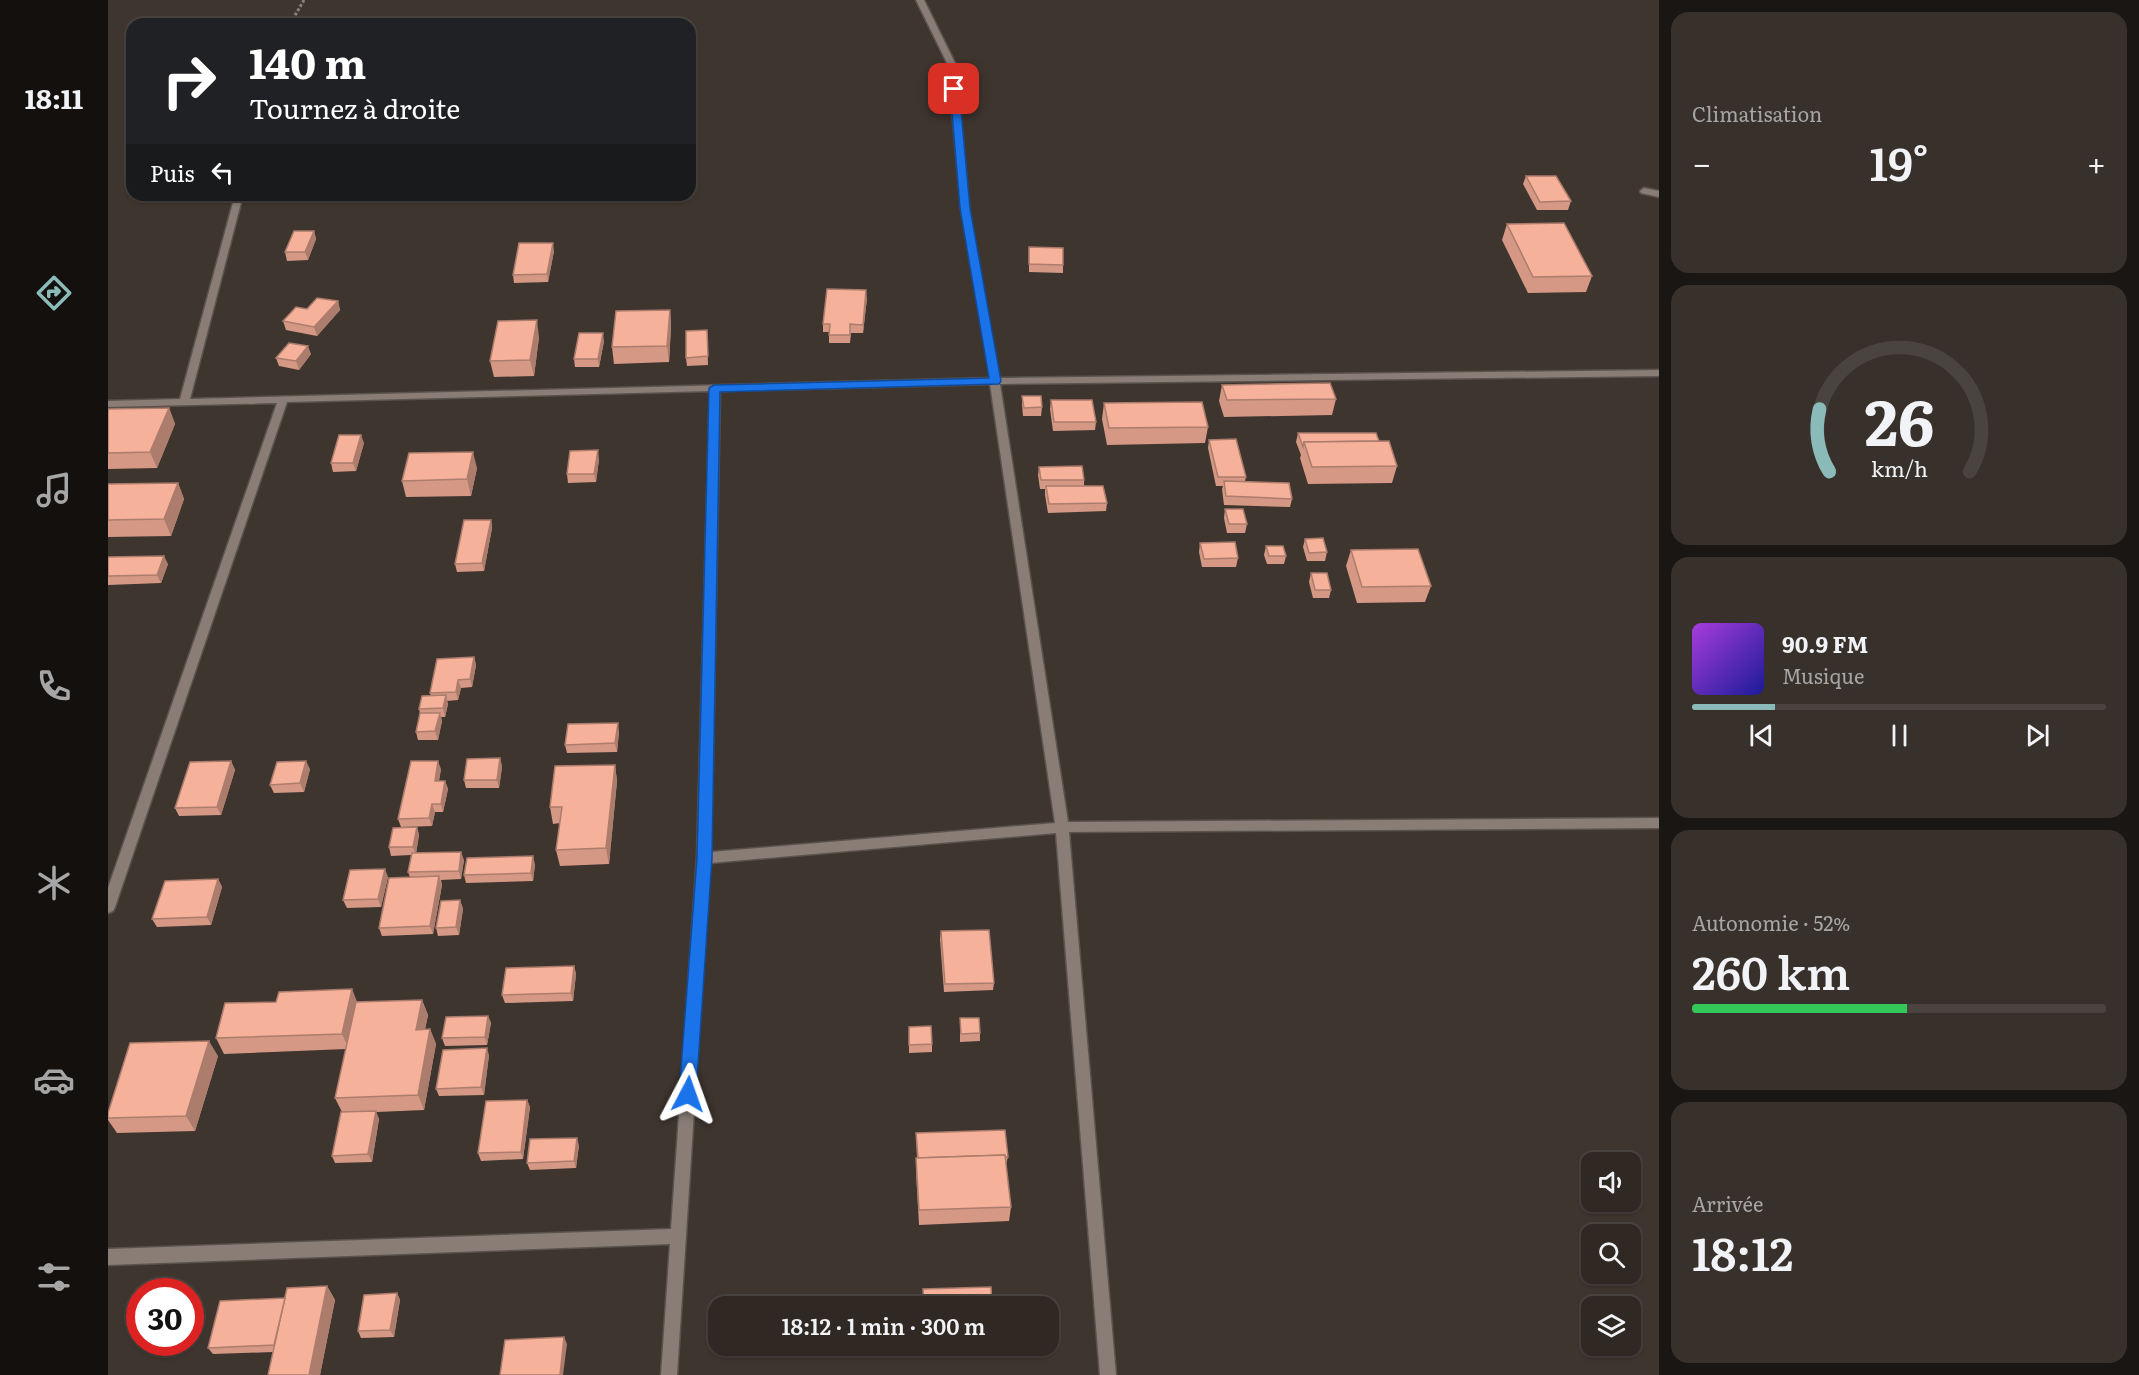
<!DOCTYPE html>
<html lang="fr">
<head>
<meta charset="utf-8">
<style>
	body { margin:0; font-family:Literata,serif; background:#37302b; color:#f1f3f6; height:100vh; display:flex; flex-direction:column; font-size:22px; white-space:nowrap }
	* { box-sizing:border-box; margin:0 }
	p { font-size:20px; color:#a7a6a6 }
	.icon { flex:none; width:33px; height:33px; fill:none; stroke:currentColor; stroke-width:2; stroke-linecap:round; stroke-linejoin:round }
	.map { position:relative; flex:1; overflow:hidden }
	.panel { display:flex; flex-direction:column; gap:12px; padding:12px; background:#1a1613; width:480px }
	.panel>* { flex:none }
	.top-card { position:absolute; left:18px; top:18px; width:570px; height:183px; border-radius:18px; box-shadow:0 2px 4px #0004,0 0 0 2px #4a4441; background:#202124; color:#fff; overflow:hidden }
	.controls { position:absolute; left:1473px; top:1152px; display:grid; gap:12px }
	.controls a { display:grid; place-items:center; width:60px; height:60px; border-radius:12px; background:#2f2823; box-shadow:0 2px 4px #0004,0 0 0 2px #4a4441; font-size:30px }
	.speed { position:absolute; left:18px; top:1278px; display:flex; gap:12px; font-size:30px; font-weight:700; text-align:center }
	.speed>* { display:grid; place-content:center; width:78px; height:78px; border-radius:50%; background:#2f2823; box-shadow:0 2px 4px #0004,0 0 0 2px #4a4441; line-height:1 }
	.speed .limit { border:9px solid #d22; background:#fff; color:#111 }
	.pin { position:absolute; display:grid; place-items:center; width:51px; height:51px; color:#fff; margin:-26px; border-radius:12px; box-shadow:0 3px 9px #0006 }
	.me { position:absolute; width:66px; margin:-33px; rotate:4deg; stroke-linejoin:round; filter:drop-shadow(0 0 4px #0008) }
	.turn { display:flex; align-items:center; gap:21px; height:126px; padding:0 24px; font-size:27px }
	.turn .icon { width:78px; height:78px; stroke-width:2.5 }
	.turn b { display:block; font-size:42px; line-height:51px }
	.then { display:flex; align-items:center; height:57px; padding:0 24px; background:#0003; gap:12px; font-size:22px }
	.big { font-size:45px; font-weight:600; line-height:1.1 }
	.panel .widget { flex:1; display:flex; flex-direction:column; justify-content:center; gap:9px; min-width:0; padding:0 21px; border-radius:18px; background:#37302b }
	.panel .dial { align-items:center; gap:0 }
	.dial svg { height:156px; overflow:visible; fill:none; stroke:#4a4441; stroke-width:7; stroke-linecap:round; text-anchor:middle }
	.dial text { fill:#f1f3f6; stroke:none }
	.song { display:flex; align-items:center; gap:18px }
	.cover { width:72px; height:72px; border-radius:9px; background:linear-gradient(135deg,hsl(280 70% 55%),hsl(240 70% 35%)) }
	.played { height:6px; border-radius:3px; background:linear-gradient(90deg,#8bbbb9 20%,#4a4441 20%) }
	.keys { display:flex; justify-content:space-around; direction:ltr }
	.heat { display:flex; justify-content:space-between; align-items:center; font-size:33px; direction:ltr }
	.charge { height:9px; border-radius:4px; background:linear-gradient(90deg,#34c759 52%,#4a4441 0) }
	.trip { position:absolute; left:600px; top:1296px; width:351px; height:60px; border-radius:18px; background:#2f2823; box-shadow:0 2px 4px #0004,0 0 0 2px #4a4441; font-weight:600; line-height:60px; text-align:center }
	main { display:flex; flex:1; min-height:0 }
	.tabs { display:flex; flex-direction:column; width:108px; justify-content:space-around; align-items:center; background:#13100e; color:#a7a6a6 }
	.tabs .icon { width:42px; height:42px }
	.tabs .active { color:#8bbbb9 }
	.tabs b { font-size:27px; color:#f1f3f6 }
	.map>svg:first-child { display:block }
</style>
</head>
<body>
<main>
<nav class="tabs">
<b>18:11</b>
<svg class="icon active" aria-label="directions" viewBox="0 0 24 24"><path d="M12 3l9 9-9 9-9-9zM9 14v-3h6M13 9l2 2-2 2"/></svg>
<svg class="icon" aria-label="music" viewBox="0 0 24 24"><path d="M9 18V5l10-2v13"/><circle cx="6" cy="18" r="3"/><circle cx="16" cy="16" r="3"/></svg>
<svg class="icon" aria-label="phone" viewBox="0 0 24 24"><path d="M5 4h4l2 5-3 2q2 4 5 5l2-3 5 2v4C11 20 4 13 5 4z"/></svg>
<svg class="icon" aria-label="climate" viewBox="0 0 24 24"><path d="M12 3v18M4 7l16 10M4 17L20 7"/></svg>
<svg class="icon" aria-label="car" viewBox="0 0 24 24"><path d="M5 17H2v-5l4-1 3-4h7l3 4 3 1v5h-3M9 17h6M6 11h13"/><circle cx="7" cy="17" r="2"/><circle cx="17" cy="17" r="2"/></svg>
<svg class="icon" aria-label="filters" viewBox="0 0 24 24"><path d="M4 7h16M4 17h16"/><circle cx="9" cy="7" r="2"/><circle cx="15" cy="17" r="2"/></svg>
</nav>
<div class="map">
<svg width="1551" height="1375" viewBox="0 0 1551 1375">
	<rect width="100%" height="100%" fill="#3f352f"/>
	<g fill="none" stroke-linecap="round" stroke-linejoin="round">
		<!-- minor casing -->
		<g stroke="#5a524d" stroke-width="3">
			<g id="minor">
				<path d="M808,0H816L848,65L861,208L891,378L1551,370V376L892,384L960,822L1551,818V828L961,832L1008,1375H992L948,833L602,863L569,1375H553L562,1244L0,1265V1249L563,1229L589,858L602,391L179,402L7,907L5,911L0,913V888L169,403L0,407V401L72,399L127,195H135L82,399L882,378L853,208L840,65ZM882,384L947,823L603,852L612,391Z"/>
				<path d="M1536,188L1551,191V197L1533,193L1532,191Z"/>
			</g>
		</g>
		<!-- path -->
		<path stroke="#887f7a" stroke-width="3" stroke-dasharray="3 2" stroke-linecap="butt" d="M182,24L196,0"/>
		<!-- minor -->
		<use href="#minor" fill="#897d76" fill-rule="evenodd"/>
	</g>
	<!-- wall -->
	<g fill="#d49885">
		<path d="M1418,176L1463,201L1460,210H1429L1415,184Z"/>
		<path d="M1399,224L1484,276L1478,292L1420,293L1394,240Z"/>
		<path d="M206,231L208,239L200,260L179,261L177,252Z"/>
		<path d="M921,247L955,265V273L921,272Z"/>
		<path d="M446,251L440,282L406,283L405,275Z"/>
		<path d="M759,298L755,333H743L742,343H721V332H715V324Z"/>
		<path d="M230,301L232,310L209,336L178,330L175,321L199,309Z"/>
		<path d="M562,310L563,326L561,362L506,364L504,347Z"/>
		<path d="M599,330L600,365L579,366L578,358Z"/>
		<path d="M431,337L426,376L386,377L382,361Z"/>
		<path d="M496,341L491,367H467L466,359Z"/>
		<path d="M203,354L191,370L171,366L168,358Z"/>
		<path d="M1114,385L1228,399L1224,415L1116,417L1111,401Z"/>
		<path d="M914,396L934,407L933,416H915L914,405Z"/>
		<path d="M943,400L988,422L987,430L945,431L942,409Z"/>
		<path d="M996,403L1100,427L1097,443L999,445L994,419Z"/>
		<path d="M61,408L67,424L49,468L0,469V409Z"/>
		<path d="M1190,433L1271,441L1289,466L1284,483L1200,484L1192,458L1193,455L1188,442Z"/>
		<path d="M1101,440L1138,477L1137,481L1184,499L1182,507L1116,505L1114,489L1115,486H1108L1100,448Z"/>
		<path d="M256,443L248,471L225,472L223,463Z"/>
		<path d="M491,459L488,482L460,483L459,474Z"/>
		<path d="M931,467L976,480V486L999,503L998,511L940,513L937,495V489H932L930,475Z"/>
		<path d="M369,468L363,496L298,497L294,481Z"/>
		<path d="M70,483L76,499L63,536L0,537V484Z"/>
		<path d="M1117,509L1139,524L1137,533H1119L1116,518Z"/>
		<path d="M383,520L384,528L376,571L349,572L347,564Z"/>
		<path d="M1197,539L1219,552L1217,561H1199L1195,547Z"/>
		<path d="M1092,543L1130,558L1128,567H1094L1091,552Z"/>
		<path d="M1158,546L1178,556L1176,564H1159L1156,555Z"/>
		<path d="M1243,550L1323,586L1317,602L1249,603L1238,566Z"/>
		<path d="M0,557L60,564L53,583L0,585Z"/>
		<path d="M1203,573L1223,590L1221,598H1205L1201,582Z"/>
		<path d="M366,657L368,665L364,687L353,688L350,700L339,701L340,704L337,717H333L334,721L330,740H310L308,732L312,713L311,709L323,696L322,693Z"/>
		<path d="M511,732L509,752L459,753L457,745Z"/>
		<path d="M392,758L394,767L391,788H358L356,780Z"/>
		<path d="M123,761L127,770L113,815L71,816L67,808Z"/>
		<path d="M507,765L509,781L501,864L452,866L448,850L452,823L445,824L442,807Z"/>
		<path d="M202,769L196,792L166,793L162,785Z"/>
		<path d="M333,769L331,781H337L340,789L335,812H327L324,826L293,827L290,819Z"/>
		<path d="M309,827L311,835L308,853L356,860L353,879L333,880L334,885L325,934L274,936L271,928L302,877L300,872L303,855L283,856L281,847Z"/>
		<path d="M427,864L425,881L358,883L356,875Z"/>
		<path d="M280,877L273,907L239,908L235,900Z"/>
		<path d="M110,879L114,887L103,925L49,927L44,919Z"/>
		<path d="M352,900L355,909L351,935L330,936L328,928Z"/>
		<path d="M833,931L886,983L885,990L836,992L832,939Z"/>
		<path d="M466,966L468,974L465,1001L397,1003L394,995Z"/>
		<path d="M314,1000L320,1015L317,1029H322L328,1044L316,1110L268,1112L271,1119L264,1162L227,1163L224,1156L234,1112L227,1098L238,1049L116,1054L108,1038L249,1002Z"/>
		<path d="M380,1016L383,1023L379,1045L337,1046L334,1038Z"/>
		<path d="M852,1018L872,1033V1041L852,1042Z"/>
		<path d="M801,1027L824,1044V1052L801,1053Z"/>
		<path d="M381,1055L376,1095L331,1096L328,1089Z"/>
		<path d="M110,1056L87,1131L9,1133L0,1120V1113Z"/>
		<path d="M419,1100L422,1107L415,1159L373,1161L370,1153Z"/>
		<path d="M808,1133L900,1157L898,1164L903,1207L901,1221L811,1225L808,1172L809,1158Z"/>
		<path d="M471,1145L468,1168L422,1170L419,1163Z"/>
		<path d="M219,1286L227,1300L212,1375H160L165,1352L105,1354L100,1348L177,1298Z"/>
		<path d="M289,1293L292,1300L286,1337L253,1338L250,1331Z"/>
		<path d="M816,1346H887V1350L817,1353Z"/>
	</g>
	<!-- shaded-wall -->
	<g fill="#ac7c6c">
		<path d="M206,231L208,239L200,260L197,252Z"/>
		<path d="M445,243L446,251L440,282L439,274Z"/>
		<path d="M758,290L759,298L755,333V325Z"/>
		<path d="M230,301L232,310L209,336L206,327Z"/>
		<path d="M562,310L563,326L561,362L559,346Z"/>
		<path d="M429,320L431,337L426,376L422,360Z"/>
		<path d="M495,333L496,341L491,367L490,359Z"/>
		<path d="M200,346L203,354L191,370L188,361Z"/>
		<path d="M61,408L67,424L49,468L42,452Z"/>
		<path d="M253,435L256,443L248,471L245,463Z"/>
		<path d="M490,450L491,459L488,482L486,474Z"/>
		<path d="M365,452L369,468L363,496L359,479Z"/>
		<path d="M70,483L76,499L63,536L56,519Z"/>
		<path d="M383,520L384,528L376,571L374,563Z"/>
		<path d="M56,556L60,564L53,583L49,575Z"/>
		<path d="M366,657L368,665L364,687L362,679Z"/>
		<path d="M350,680L353,688L350,700L348,692Z"/>
		<path d="M338,695L340,704L337,717L335,708Z"/>
		<path d="M332,713L334,721L330,740L327,731Z"/>
		<path d="M510,723L511,732L509,752L507,743Z"/>
		<path d="M392,758L394,767L391,788L389,780Z"/>
		<path d="M123,761L127,770L113,815L109,807Z"/>
		<path d="M198,761L202,769L196,792L192,783Z"/>
		<path d="M330,761L333,769L329,789L327,781Z"/>
		<path d="M507,765L509,781L501,864L498,848Z"/>
		<path d="M337,781L340,789L335,812L333,804Z"/>
		<path d="M324,804L327,812L324,826L321,818Z"/>
		<path d="M309,827L311,835L308,855L305,847Z"/>
		<path d="M353,852L356,860L353,879L351,871Z"/>
		<path d="M425,856L427,864L425,881L423,873Z"/>
		<path d="M277,869L280,877L273,907L270,899Z"/>
		<path d="M331,876L334,885L325,934L322,926Z"/>
		<path d="M110,879L114,887L103,925L99,917Z"/>
		<path d="M352,900L355,909L351,935L348,927Z"/>
		<path d="M466,966L468,974L465,1001L463,993Z"/>
		<path d="M244,989L250,1004L241,1049L234,1034Z"/>
		<path d="M314,1000L320,1015L314,1045L308,1030Z"/>
		<path d="M380,1016L383,1023L379,1045L377,1037Z"/>
		<path d="M322,1029L328,1044L316,1110L310,1095Z"/>
		<path d="M101,1041L110,1056L87,1131L78,1116Z"/>
		<path d="M379,1048L381,1055L376,1095L373,1087Z"/>
		<path d="M419,1100L422,1107L415,1159L413,1152Z"/>
		<path d="M268,1111L271,1119L264,1162L260,1154Z"/>
		<path d="M469,1138L471,1145L468,1168L466,1161Z"/>
		<path d="M219,1286L227,1300L212,1375H201Z"/>
		<path d="M289,1293L292,1300L286,1337L282,1330Z"/>
		<path d="M456,1337L459,1344L455,1375H452Z"/>
	</g>
	<!-- building -->
	<g fill="#f6b19b" stroke="#ac7c6c" stroke-width="1.5">
		<path d="M1418,176H1448L1463,201L1432,202Z"/>
		<path d="M1456,223L1484,276L1425,277L1399,224Z"/>
		<path d="M186,231H206L197,252H177Z"/>
		<path d="M411,243H445L439,274L405,275Z"/>
		<path d="M921,247L955,248V265L921,264Z"/>
		<path d="M719,289L758,290L755,325L742,324V335H721L722,324H715Z"/>
		<path d="M209,298L230,301L206,327L175,321L188,307L199,309Z"/>
		<path d="M562,310L559,346L504,347L508,311Z"/>
		<path d="M429,320L422,360L382,361L390,321Z"/>
		<path d="M599,330L600,356L578,358V331Z"/>
		<path d="M471,333H495L490,359H466Z"/>
		<path d="M181,343L200,346L188,361L168,358Z"/>
		<path d="M1222,383L1228,399L1119,400L1114,385Z"/>
		<path d="M914,396H933L934,407L916,408Z"/>
		<path d="M943,400H984L988,422H946Z"/>
		<path d="M1094,402L1100,427L1001,428L996,403Z"/>
		<path d="M61,408L42,452L0,453V409Z"/>
		<path d="M1190,433H1268L1271,441L1196,442L1195,447Z"/>
		<path d="M231,435H253L245,463H223Z"/>
		<path d="M1128,439L1138,477H1110L1101,440Z"/>
		<path d="M1281,441L1289,466L1204,467L1196,442Z"/>
		<path d="M490,450L486,474H459L462,451Z"/>
		<path d="M365,452L359,479L294,481L301,453Z"/>
		<path d="M974,466L976,480H933L931,467Z"/>
		<path d="M1116,481L1181,483L1184,499L1118,496Z"/>
		<path d="M70,483L56,519L0,520V484Z"/>
		<path d="M938,486H995L999,503L941,504Z"/>
		<path d="M1117,509H1135L1139,524H1121Z"/>
		<path d="M356,520H383L374,563L347,564Z"/>
		<path d="M1215,538L1219,552L1201,553L1197,539Z"/>
		<path d="M1127,542L1130,558L1096,559L1092,543Z"/>
		<path d="M1158,546H1175L1178,556H1161Z"/>
		<path d="M1310,549L1323,586L1254,587L1243,550Z"/>
		<path d="M56,556L49,575L0,576V557Z"/>
		<path d="M1203,573H1219L1223,590H1207Z"/>
		<path d="M366,657L362,679L350,680L348,692L322,693L329,659Z"/>
		<path d="M338,695L335,708L311,709L314,696Z"/>
		<path d="M312,713H332L327,731L308,732Z"/>
		<path d="M510,723L507,743L457,745L460,724Z"/>
		<path d="M392,758L389,780H356L359,759Z"/>
		<path d="M123,761L109,807L67,808L82,762Z"/>
		<path d="M198,761L192,783L162,785L169,762Z"/>
		<path d="M303,761H330L327,781H337L333,804H324L321,818L290,819Z"/>
		<path d="M507,765L498,848L448,850L454,807H442L447,766Z"/>
		<path d="M309,827L305,847H281L285,828Z"/>
		<path d="M353,852L351,871L300,872L304,853Z"/>
		<path d="M425,856L423,873L356,875L359,858Z"/>
		<path d="M277,869L270,899L235,900L242,870Z"/>
		<path d="M331,876L322,926L271,928L281,878Z"/>
		<path d="M110,879L99,917L44,919L57,881Z"/>
		<path d="M352,900L348,927L328,928L333,901Z"/>
		<path d="M881,930L886,983L837,984L833,931Z"/>
		<path d="M466,966L463,993L394,995L398,968Z"/>
		<path d="M244,989L234,1034L108,1038L117,1003L168,1002L171,992Z"/>
		<path d="M314,1000L308,1030L322,1029L310,1095L227,1098L248,1002Z"/>
		<path d="M380,1016L377,1037L334,1038L338,1017Z"/>
		<path d="M852,1018H871L872,1033L853,1034Z"/>
		<path d="M823,1026L824,1044L801,1045V1027Z"/>
		<path d="M101,1041L78,1116L0,1118V1113L22,1043Z"/>
		<path d="M379,1048L373,1087L328,1089L335,1050Z"/>
		<path d="M419,1100L413,1152L370,1153L378,1101Z"/>
		<path d="M268,1111L260,1154L224,1156L233,1112Z"/>
		<path d="M897,1130L900,1157H898L897,1155L810,1158L808,1133Z"/>
		<path d="M469,1138L466,1161L419,1163L422,1139Z"/>
		<path d="M897,1155L903,1207L811,1210L808,1158Z"/>
		<path d="M219,1286L201,1375H160L179,1288Z"/>
		<path d="M883,1287L884,1306H816L815,1289Z"/>
		<path d="M289,1293L282,1330L250,1331L256,1295Z"/>
		<path d="M177,1298L166,1345L100,1348L112,1301Z"/>
		<path d="M456,1337L452,1375H392L397,1340Z"/>
	</g>
	<!-- route -->
	<path fill="#1a73e8" stroke="#114b97" stroke-width="1.5" d="M846,86L851,89L862,208L893,381L891,384L612,392L604,858L588,1094L586,1100L580,1102L574,1100L571,1094L589,858L601,388L606,385L881,378L852,208L842,89Z"/>
</svg>
<div class="controls">
<a><svg class="icon" aria-label="sound" viewBox="0 0 24 24"><path d="M4 9h4l5-4v14l-5-4H4zM17 9q2 3 0 6"/></svg></a>
<a><svg class="icon" aria-label="search" viewBox="0 0 24 24"><circle cx="10" cy="10" r="6"/><path d="M15 15l6 6"/></svg></a>
<a><svg class="icon" aria-label="layers" viewBox="0 0 24 24"><path d="M12 4l9 5-9 5-9-5zM3 14l9 5 9-5"/></svg></a>
</div>
<div class="speed"><div class="limit">30</div></div>
<div class="pin" style="left:846px;top:89px;background:#d93025"><svg class="icon" aria-label="arrive" viewBox="0 0 24 24"><path d="M6 21V4h12l-3 4 3 4H6"/></svg></div>
<svg class="me" style="left:580px;top:1094px" viewBox="-20 -20 40 40"><path d="M0-17L14 15 0 8-14 15z" fill="#1a73e8" stroke="#fff" stroke-width="4"/></svg>
<div class="trip">18:12 · 1 min · 300 m</div>
<div class="top-card">
<div class="turn"><svg class="icon" aria-label="right" viewBox="0 0 24 24"><path d="M7 20v-9h11M14 6l5 5-5 5"/></svg><div><b>140 m</b>Tournez à droite</div></div>
<div class="then">Puis<svg class="icon" aria-label="left" viewBox="0 0 24 24"><path d="M17 20v-9H6M10 6l-5 5 5 5"/></svg></div>
</div>
</div>
<section class="panel">
<div class="widget"><p>Climatisation</p>
<div class="heat"><a>−</a><b class="big">19°</b><a>+</a></div>
</div>
<div class="widget dial"><svg viewBox="0 0 100 80">
<path d="M14 69A42 42 0 1 1 86 69"/>
<path d="M14 69A42 42 0 0 1 9 37" stroke="#8bbbb9"/>
<text x="50" y="56" font-size="32" font-weight="700">26</text>
<text x="50" y="72" font-size="11">km/h</text>
</svg></div>
<div class="widget">
<div class="song"><i class="cover"></i><div><b>90.9 FM</b><p>Musique</p></div></div>
<div class="played"></div>
<div class="keys"><svg class="icon" aria-label="previous" viewBox="0 0 24 24"><path d="M18 5L8 12l10 7zM5 5v14"/></svg><svg class="icon" aria-label="pause" viewBox="0 0 24 24"><path d="M8 5v14M16 5v14"/></svg><svg class="icon" aria-label="next" viewBox="0 0 24 24"><path d="M6 5l10 7-10 7zM19 5v14"/></svg></div>
</div>
<div class="widget"><p>Autonomie · 52%</p><b class="big">260 km</b><div class="charge"></div></div>
<div class="widget"><p>Arrivée</p><b class="big">18:12</b></div>
</section>
</main>
</body>
</html>
